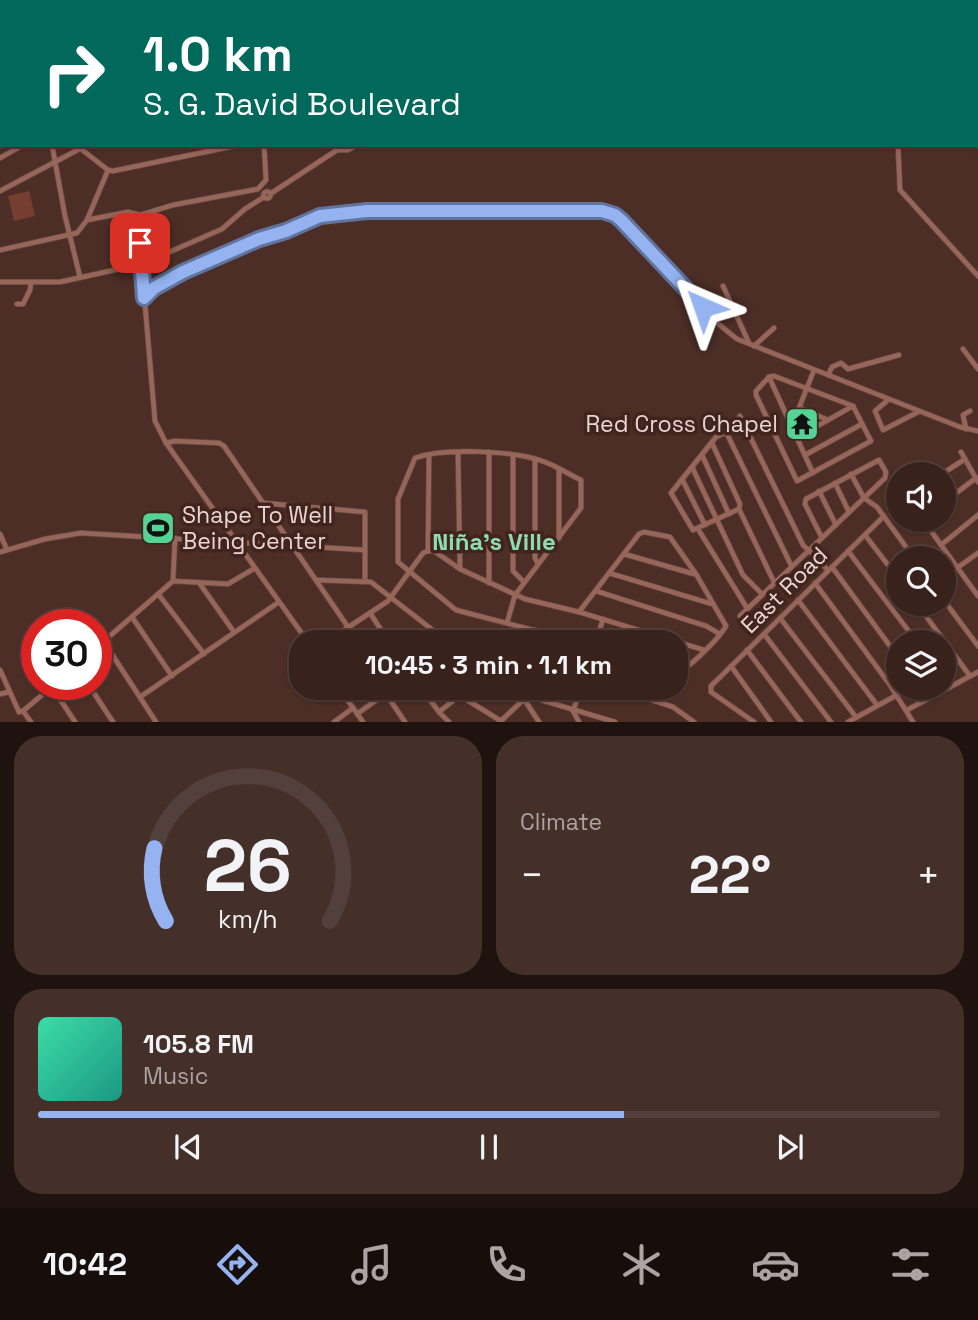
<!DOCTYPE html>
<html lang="en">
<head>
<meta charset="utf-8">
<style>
	body { margin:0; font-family:"Space Grotesk",sans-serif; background:#442f29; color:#f1f3f6; height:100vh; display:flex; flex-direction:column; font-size:26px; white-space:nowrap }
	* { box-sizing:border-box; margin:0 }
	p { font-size:23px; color:#aba4a3 }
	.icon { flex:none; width:38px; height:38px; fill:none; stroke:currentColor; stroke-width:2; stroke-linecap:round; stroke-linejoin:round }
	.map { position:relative; height:722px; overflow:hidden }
	.panel { display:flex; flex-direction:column; gap:14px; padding:14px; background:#1f130f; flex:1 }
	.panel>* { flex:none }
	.guide { position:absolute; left:0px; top:0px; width:978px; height:147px; box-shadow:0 2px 5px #0004,0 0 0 2px #533f3b; background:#00695c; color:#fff; overflow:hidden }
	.fabs { position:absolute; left:886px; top:462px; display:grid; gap:14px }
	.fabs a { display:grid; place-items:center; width:70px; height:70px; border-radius:50%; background:#39221c; box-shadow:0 2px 5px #0004,0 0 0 2px #533f3b; font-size:35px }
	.speed { position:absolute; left:21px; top:609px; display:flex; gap:14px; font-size:35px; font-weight:700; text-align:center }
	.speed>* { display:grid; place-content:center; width:91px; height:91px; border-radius:50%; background:#39221c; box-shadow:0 2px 5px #0004,0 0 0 2px #533f3b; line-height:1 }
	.speed .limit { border:10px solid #d22; background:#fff; color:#111 }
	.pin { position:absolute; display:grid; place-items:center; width:60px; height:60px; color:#fff; margin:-30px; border-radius:14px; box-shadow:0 4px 10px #0006 }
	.me { position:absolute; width:77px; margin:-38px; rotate:317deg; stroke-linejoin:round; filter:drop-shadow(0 0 5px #0008) }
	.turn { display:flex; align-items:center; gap:24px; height:147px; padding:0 28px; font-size:32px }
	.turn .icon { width:91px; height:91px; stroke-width:2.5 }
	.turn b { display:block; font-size:49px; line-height:60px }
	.big { font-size:52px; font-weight:600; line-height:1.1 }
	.panel .card { flex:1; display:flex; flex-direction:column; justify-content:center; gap:10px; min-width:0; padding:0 24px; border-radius:28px; background:#442f29 }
	.panel .dial { align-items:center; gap:0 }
	.dial svg { height:182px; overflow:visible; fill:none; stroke:#533f3b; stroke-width:7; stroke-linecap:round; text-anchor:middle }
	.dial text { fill:#f1f3f6; stroke:none }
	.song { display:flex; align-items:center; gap:21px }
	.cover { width:84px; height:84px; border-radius:10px; background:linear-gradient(135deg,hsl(160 70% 55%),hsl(170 70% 35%)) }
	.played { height:7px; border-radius:4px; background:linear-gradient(90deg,#95b2f1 65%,#533f3b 65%) }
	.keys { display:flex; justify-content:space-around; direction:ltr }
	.heat { display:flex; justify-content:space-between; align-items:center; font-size:38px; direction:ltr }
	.panel .tiles { flex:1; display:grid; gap:14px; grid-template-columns:1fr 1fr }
	.card:last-child { grid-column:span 2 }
	.trip { position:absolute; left:289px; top:630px; width:399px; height:70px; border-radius:28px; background:#39221c; box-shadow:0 2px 5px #0004,0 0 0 2px #533f3b; font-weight:600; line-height:70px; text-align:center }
	.tabs { display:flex; height:112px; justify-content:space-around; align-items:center; background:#170e0b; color:#aba4a3 }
	.tabs .icon { width:49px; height:49px }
	.tabs .active { color:#95b2f1 }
	.tabs b { font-size:32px; color:#f1f3f6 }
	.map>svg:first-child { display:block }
</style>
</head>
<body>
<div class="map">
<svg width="978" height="722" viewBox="0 0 978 722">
	<rect width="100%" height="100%" fill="#4c2e26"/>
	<!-- pitch -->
	<path fill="#763e31" d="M29,191L35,216L14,221L8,196Z"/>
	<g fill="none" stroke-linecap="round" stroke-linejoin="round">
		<!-- minor casing -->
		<g stroke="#684c45" stroke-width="6">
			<g id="minor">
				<path d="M24,0L26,2"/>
				<path d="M188,0L189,2"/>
				<path d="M253,0V2"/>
				<path d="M738,0L739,2"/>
				<path d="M809,0L821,2"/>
				<path d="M48,2L63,0"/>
				<path d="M263,2L267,0"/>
				<path d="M282,2V0"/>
				<path d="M381,2L385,0"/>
				<path d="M759,2L769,0"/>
				<path d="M869,2V0"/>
				<path d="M0,5L2,6"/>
				<path d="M0,18L2,17"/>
				<path d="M0,44H2"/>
				<path d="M0,95L2,100"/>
				<path d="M0,135L2,134"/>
				<path d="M52,145L65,216L80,277"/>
				<path d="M898,145L900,190L978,276"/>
				<path d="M81,149L108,170L113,171L239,145"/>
				<path d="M0,158L23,145"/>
				<path d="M0,191L87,145"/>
				<circle cx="267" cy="195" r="3.5"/>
				<path d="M270,194L337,150H348L357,145"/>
				<path d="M140,215L138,223L155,421L166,443L308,642"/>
				<path d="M140,215L173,205L258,189L266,180L264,145"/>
				<path d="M87,220L128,212L140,215"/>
				<path d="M0,250L77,233L87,220L108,170"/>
				<path d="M0,282H60L142,264L222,229L245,209L264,197"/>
				<path d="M723,286L749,343"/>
				<path d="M144,298L162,282L183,272L259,239L286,231L320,216L367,211H602L616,215L621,220L716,322L737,339L960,427L978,431"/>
				<path d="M17,304H23L30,290L31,282"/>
				<path d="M754,346L774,328"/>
				<path d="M963,349L978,369"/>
				<path d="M828,375L832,367L841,363L848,369L899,355"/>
				<path d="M769,377L756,391V395L797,481L871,441L853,406L796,438"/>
				<path d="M769,377L813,473"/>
				<path d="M769,377L774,376L853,406"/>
				<path d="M888,400L875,411L883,430L918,412"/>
				<path d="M800,408L828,420"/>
				<path d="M792,426L814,370"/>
				<path d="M966,429L963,415L970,411"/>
				<path d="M726,432L791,565"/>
				<path d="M166,443L175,441L219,443L224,446L348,627"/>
				<path d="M712,443L740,504L739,509L774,582"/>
				<path d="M489,452V583"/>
				<path d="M961,452L978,482"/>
				<path d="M458,453L460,568"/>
				<path d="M702,455L729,514"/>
				<path d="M805,455L862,424"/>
				<path d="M513,456V571L524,582"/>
				<path d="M535,459V558L538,564"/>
				<path d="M692,467L743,575L762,594"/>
				<path d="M851,474L864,498L877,507L914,558"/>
				<path d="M942,474L965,459"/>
				<path d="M682,479L705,525"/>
				<path d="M835,483L849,512"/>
				<path d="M819,491L836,525"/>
				<path d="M263,503L365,512V581"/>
				<path d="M943,503L976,478"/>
				<path d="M739,509L693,530L671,493L716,437L726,432L740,416L803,545L828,570"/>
				<path d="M923,520L978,596"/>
				<path d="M698,529L747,608"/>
				<path d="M0,534L7,550"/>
				<path d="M865,535L898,578"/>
				<path d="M559,538V469"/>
				<path d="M941,545L978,515"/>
				<path d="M428,551H434L460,569L525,599L579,612L704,650"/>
				<path d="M428,551L429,455"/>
				<path d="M848,551L917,642"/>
				<path d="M0,552L45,539L81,533L365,550"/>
				<path d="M624,554L694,574"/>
				<path d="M832,567L898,657"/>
				<path d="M957,568L978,553"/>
				<path d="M609,573L712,604"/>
				<path d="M316,580L371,582L448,642"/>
				<path d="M173,581L175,538"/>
				<path d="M815,583L890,685L913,722"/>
				<path d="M200,584L234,632"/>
				<path d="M596,591L706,626L720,634"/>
				<path d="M159,595L204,654"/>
				<path d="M943,599L978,646"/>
				<path d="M798,600L877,705"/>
				<path d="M917,604L970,676"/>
				<path d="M579,612L639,534L644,532L670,537L696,574L726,626C720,637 688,670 676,673"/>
				<path d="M370,613L389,642"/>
				<path d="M740,616L885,478L886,472L879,460L806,499L805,504L822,538"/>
				<path d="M132,617L172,676"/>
				<path d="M780,618L856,717"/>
				<path d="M507,623L515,595L581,508V480C568,474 555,465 542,461C513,451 444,447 415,458L398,499V562L456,610L579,642"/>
				<path d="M764,634L831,722"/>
				<path d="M104,642L156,722"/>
				<path d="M326,642L388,601L423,553L428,551"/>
				<path d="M532,642L535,630"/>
				<path d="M596,642L603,619"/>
				<path d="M96,648L173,581L228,584L255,568"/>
				<path d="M747,650L801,722"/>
				<path d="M731,666L771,722"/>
				<path d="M0,670L19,712"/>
				<path d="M943,679L950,687"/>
				<path d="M88,684L113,722"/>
				<path d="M52,687L75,722"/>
				<path d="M339,688L363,722"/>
				<path d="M382,688L405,722"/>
				<path d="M421,688L439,712L449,722"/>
				<path d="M501,688L615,722"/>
				<path d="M616,688L673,707L694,722"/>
				<path d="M920,688L928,698"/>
				<path d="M520,693L539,722"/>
				<path d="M0,694L9,692"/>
				<path d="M459,695L501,721"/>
				<path d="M140,697L279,602"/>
				<path d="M907,710L978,672"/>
				<path d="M23,711L31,722"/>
				<path d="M19,712L23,711L55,684"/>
				<path d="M439,712L469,688"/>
				<path d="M357,714L393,688"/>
				<path d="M501,721L524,699"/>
				<path d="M334,722L353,708"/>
				<path d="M579,722L573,711L581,688"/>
				<path d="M754,722L711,692V686L884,516"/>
				<path d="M848,722L897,695"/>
			</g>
		</g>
		<!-- minor -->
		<use href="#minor" stroke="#986559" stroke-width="4.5"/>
	</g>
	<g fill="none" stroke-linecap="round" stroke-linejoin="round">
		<!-- route casing -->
		<g stroke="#61749d" stroke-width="18">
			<path id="route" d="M140,243L144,298L154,288L183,272L259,239L286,231L320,216L367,211H602L615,215L621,220L703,307"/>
		</g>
		<!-- route -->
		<use href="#route" stroke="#95b2f1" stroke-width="12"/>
	</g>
	<!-- icons -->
	<defs>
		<g id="temple-square" transform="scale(1.75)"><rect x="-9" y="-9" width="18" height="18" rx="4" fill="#54d395" stroke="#41241d"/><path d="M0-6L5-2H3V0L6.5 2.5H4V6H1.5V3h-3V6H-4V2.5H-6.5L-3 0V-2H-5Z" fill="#111"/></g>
		<g id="stadium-square" transform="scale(1.75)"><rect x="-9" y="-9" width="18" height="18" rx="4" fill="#54d395" stroke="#41241d"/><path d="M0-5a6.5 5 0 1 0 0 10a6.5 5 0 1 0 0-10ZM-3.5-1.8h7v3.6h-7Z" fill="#111"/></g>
	</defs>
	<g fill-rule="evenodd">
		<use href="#temple-square" x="802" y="424"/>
		<use href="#stadium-square" x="158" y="528"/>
	</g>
	<g text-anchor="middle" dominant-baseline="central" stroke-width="7" stroke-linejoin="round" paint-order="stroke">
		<!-- poi labels -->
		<g font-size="23" fill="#ead6d1" stroke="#41241d" text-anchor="end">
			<text x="778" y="424">Red Cross Chapel</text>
			<text x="182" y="515" text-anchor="start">Shape To Well<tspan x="182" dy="26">Being Center</tspan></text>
		</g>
		<!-- street labels -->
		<g font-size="23" fill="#ead6d1" stroke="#41241d">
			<text transform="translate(784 590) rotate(-45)">East Road</text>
		</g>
		<!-- neighbourhood labels -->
		<g font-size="24" font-weight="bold" fill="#8dddb1" stroke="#41241d">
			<text x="494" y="541">Niña's Ville</text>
		</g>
	</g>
</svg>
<div class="fabs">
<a><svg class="icon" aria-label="sound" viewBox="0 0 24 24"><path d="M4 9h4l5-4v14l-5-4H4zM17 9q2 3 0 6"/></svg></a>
<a><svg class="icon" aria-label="search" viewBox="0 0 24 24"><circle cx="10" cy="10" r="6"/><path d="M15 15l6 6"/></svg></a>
<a><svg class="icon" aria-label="layers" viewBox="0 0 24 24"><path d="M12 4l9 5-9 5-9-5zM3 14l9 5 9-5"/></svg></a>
</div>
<div class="speed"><div class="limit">30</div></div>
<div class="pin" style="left:140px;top:243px;background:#d93025"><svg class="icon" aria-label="arrive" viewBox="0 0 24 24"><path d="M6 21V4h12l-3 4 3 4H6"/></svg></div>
<svg class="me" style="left:703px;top:307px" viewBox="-20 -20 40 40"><path d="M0-17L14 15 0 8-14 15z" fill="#95b2f1" stroke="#fff" stroke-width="4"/></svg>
<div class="trip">10:45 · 3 min · 1.1 km</div>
<div class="guide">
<div class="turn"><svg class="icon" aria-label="right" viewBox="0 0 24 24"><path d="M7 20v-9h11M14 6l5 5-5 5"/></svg><div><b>1.0 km</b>S. G. David Boulevard</div></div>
</div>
</div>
<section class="panel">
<div class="tiles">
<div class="card dial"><svg viewBox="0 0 100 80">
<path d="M14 69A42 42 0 1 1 86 69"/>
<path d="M14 69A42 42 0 0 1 9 37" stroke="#95b2f1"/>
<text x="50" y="56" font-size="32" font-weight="700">26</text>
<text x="50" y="72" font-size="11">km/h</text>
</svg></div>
<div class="card"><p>Climate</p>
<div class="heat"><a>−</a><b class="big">22°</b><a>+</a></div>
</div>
<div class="card">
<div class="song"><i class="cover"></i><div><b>105.8 FM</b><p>Music</p></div></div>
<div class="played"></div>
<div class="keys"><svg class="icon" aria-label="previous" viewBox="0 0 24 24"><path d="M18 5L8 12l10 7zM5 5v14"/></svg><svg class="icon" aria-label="pause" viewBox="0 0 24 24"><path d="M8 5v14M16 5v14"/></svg><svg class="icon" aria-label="next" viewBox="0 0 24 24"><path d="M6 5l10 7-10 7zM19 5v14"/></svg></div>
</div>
</div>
</section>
<nav class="tabs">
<b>10:42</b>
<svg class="icon active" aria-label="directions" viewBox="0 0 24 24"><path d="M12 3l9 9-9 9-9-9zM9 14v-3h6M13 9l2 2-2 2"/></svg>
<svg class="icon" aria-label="music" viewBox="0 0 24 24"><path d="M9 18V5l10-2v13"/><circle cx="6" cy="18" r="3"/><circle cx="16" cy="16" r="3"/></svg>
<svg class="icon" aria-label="phone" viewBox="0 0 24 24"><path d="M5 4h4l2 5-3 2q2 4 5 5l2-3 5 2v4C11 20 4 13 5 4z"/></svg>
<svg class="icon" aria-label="climate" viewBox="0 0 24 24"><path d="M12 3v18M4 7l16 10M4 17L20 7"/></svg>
<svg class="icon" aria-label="car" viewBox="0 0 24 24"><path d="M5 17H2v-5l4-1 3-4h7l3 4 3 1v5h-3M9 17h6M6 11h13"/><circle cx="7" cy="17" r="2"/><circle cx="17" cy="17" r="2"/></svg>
<svg class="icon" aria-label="filters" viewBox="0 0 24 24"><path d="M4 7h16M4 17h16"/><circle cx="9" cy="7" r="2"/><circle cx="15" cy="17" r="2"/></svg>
</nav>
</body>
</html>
